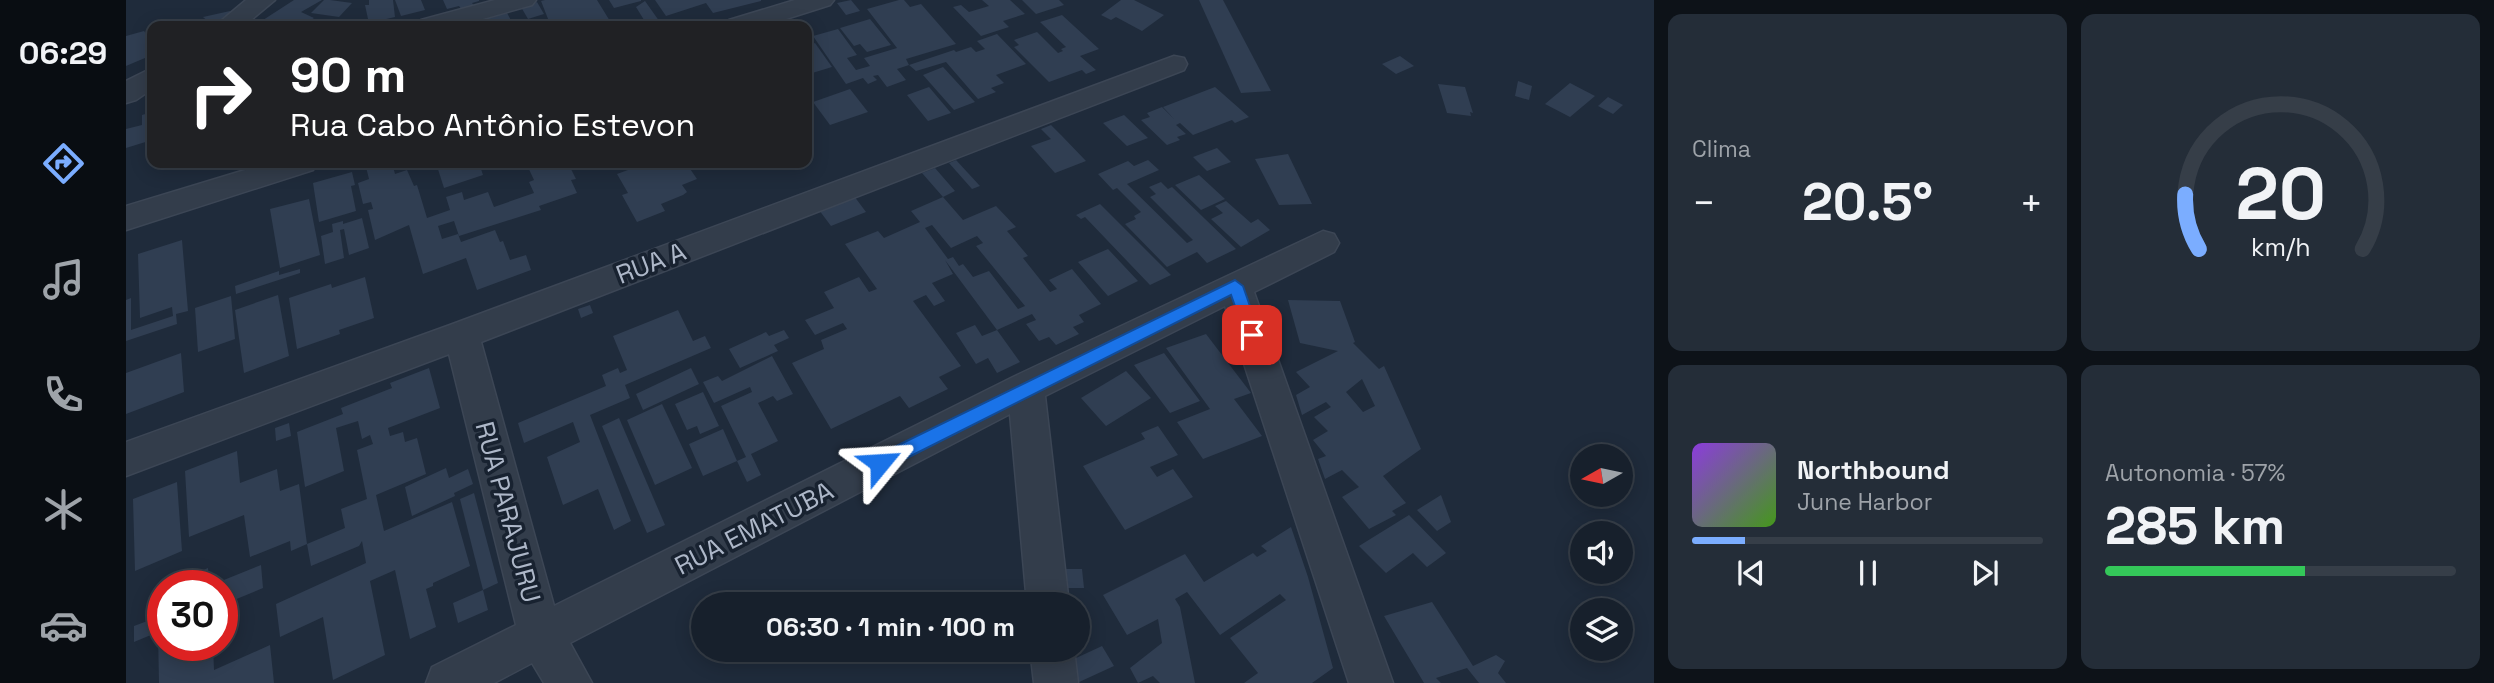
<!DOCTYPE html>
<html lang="pt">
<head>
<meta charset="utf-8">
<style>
	body { margin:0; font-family:"Space Grotesk",sans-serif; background:#242d38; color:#f1f3f6; height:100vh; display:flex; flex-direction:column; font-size:26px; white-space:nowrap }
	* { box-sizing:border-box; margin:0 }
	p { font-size:23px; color:#9ea3a9 }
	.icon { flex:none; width:38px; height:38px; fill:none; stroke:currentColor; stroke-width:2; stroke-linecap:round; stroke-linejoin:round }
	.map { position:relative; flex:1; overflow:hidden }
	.side { display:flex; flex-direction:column; gap:14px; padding:14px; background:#0d1218; width:840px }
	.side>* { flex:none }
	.top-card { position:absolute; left:21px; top:21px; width:665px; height:147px; border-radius:14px; box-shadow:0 4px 18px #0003,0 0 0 2px #363e48; background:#202124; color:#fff; overflow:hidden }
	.needle { width:46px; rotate:261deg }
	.controls { position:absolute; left:1444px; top:444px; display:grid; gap:14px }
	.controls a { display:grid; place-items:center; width:63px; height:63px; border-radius:50%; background:#17202c; box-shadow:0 4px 18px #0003,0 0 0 2px #363e48; font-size:35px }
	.speed { position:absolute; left:21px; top:570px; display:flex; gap:14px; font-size:35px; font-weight:700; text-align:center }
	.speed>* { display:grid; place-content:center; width:91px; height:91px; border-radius:50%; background:#17202c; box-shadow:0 4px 18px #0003,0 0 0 2px #363e48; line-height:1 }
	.speed .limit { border:10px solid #d22; background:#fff; color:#111 }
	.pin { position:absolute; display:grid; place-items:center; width:60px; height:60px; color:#fff; margin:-30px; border-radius:14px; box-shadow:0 4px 10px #0006 }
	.me { position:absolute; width:77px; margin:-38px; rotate:63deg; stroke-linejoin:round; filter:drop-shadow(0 0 5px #0008) }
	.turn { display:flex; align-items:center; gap:24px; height:147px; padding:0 28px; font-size:32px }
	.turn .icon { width:91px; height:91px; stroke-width:2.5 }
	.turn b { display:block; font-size:49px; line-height:60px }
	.big { font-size:52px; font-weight:700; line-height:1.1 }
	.side .card { flex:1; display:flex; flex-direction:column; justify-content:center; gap:10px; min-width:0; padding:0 24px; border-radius:14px; background:#242d38 }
	.side .dial { align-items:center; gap:0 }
	.dial svg { height:182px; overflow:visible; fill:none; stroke:#363e48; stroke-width:7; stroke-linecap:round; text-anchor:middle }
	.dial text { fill:#f1f3f6; stroke:none }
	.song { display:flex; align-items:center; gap:21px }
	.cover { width:84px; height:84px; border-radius:10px; background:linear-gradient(135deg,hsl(270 70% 55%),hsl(100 70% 35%)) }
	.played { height:7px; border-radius:4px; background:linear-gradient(90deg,#7badff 15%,#363e48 15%) }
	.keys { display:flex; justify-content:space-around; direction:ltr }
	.heat { display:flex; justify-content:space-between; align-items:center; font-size:38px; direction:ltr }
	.charge { height:10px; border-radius:5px; background:linear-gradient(90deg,#34c759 57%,#363e48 0) }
	.side .tiles { flex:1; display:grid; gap:14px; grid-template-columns:repeat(2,1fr) }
	.trip { position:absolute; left:565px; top:592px; width:399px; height:70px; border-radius:35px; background:#17202c; box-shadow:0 4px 18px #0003,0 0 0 2px #363e48; font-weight:700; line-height:70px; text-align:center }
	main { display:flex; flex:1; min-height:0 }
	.tabs { display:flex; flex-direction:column; width:126px; justify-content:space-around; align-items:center; background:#090d12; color:#9ea3a9 }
	.tabs .icon { width:49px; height:49px }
	.tabs .current { color:#7badff }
	.tabs b { font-size:32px; color:#f1f3f6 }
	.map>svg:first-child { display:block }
</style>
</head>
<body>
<main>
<nav class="tabs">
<b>06:29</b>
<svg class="icon current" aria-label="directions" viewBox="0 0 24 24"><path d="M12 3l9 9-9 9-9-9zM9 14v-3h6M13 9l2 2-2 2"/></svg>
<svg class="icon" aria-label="music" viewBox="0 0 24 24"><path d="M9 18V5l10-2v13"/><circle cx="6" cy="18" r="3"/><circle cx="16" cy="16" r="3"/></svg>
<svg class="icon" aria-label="phone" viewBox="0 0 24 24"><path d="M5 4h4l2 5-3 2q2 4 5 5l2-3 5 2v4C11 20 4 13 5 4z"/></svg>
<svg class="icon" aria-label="climate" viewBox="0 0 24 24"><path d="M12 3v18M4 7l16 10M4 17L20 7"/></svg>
<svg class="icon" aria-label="car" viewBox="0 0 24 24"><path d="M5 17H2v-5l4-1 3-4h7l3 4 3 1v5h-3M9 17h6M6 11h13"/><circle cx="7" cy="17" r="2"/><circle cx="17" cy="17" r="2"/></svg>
</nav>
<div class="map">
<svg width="1528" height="683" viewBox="0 0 1528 683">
	<rect width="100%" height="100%" fill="#1f2b3b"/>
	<!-- building -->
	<g fill="#303e52" fill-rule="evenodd">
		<path d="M168,0H196L175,12L188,18L182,22L186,26H134L137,24L134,22Z"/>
		<path d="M198,0H204L226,3L213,17L185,13Z"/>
		<path d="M243,0H267L269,17L256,20L257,26H222L242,19L239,5H243Z"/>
		<path d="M269,0H295L299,10L275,16Z"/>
		<path d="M317,0H353V1L346,3L349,7L336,10L333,6L321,9Z"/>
		<path d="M419,0H471L487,26H450L447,22L439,24L437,21L424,24L415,1Z"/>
		<path d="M483,0H515V1L488,8Z"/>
		<path d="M529,0H635V1L587,13L580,3L540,16Z"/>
		<path d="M725,0L734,11L720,15L711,3Z"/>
		<path d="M773,0H778L784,7L795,4L830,44L780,59L783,65L771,69L780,80L761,87L752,75L747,76L751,80L742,84L737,78L720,84L687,36L712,29L731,55L721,58L730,70L744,66L738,58L771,48L741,9Z"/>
		<path d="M856,0H884L899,14L877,21L883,27L855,36L827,7L835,5L843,12L863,6Z"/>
		<path d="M896,0H933L938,5L910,14Z"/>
		<path d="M995,0H1008L1038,15L1016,31L990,17L985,20L975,15Z"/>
		<path d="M1073,0H1097L1145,91L1115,93Z"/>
		<path d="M519,1L536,25L519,26L515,21L518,20L510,7Z"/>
		<path d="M411,2L418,14L402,19L395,7Z"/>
		<path d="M104,11L106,14L87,26L77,17Z"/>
		<path d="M380,11L388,26H328V25Z"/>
		<path d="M936,15L973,49L954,56L970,70L960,74L956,70L923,82L888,47L893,45L888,40L911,32L932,53L937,51L935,49L940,47L914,22Z"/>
		<path d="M744,19L765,45L741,52L734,44L728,46L714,28Z"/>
		<path d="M18,31L26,41V55L0,66V36Z"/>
		<path d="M871,34L900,64L870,75L878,83L865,88L870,92L852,99L820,62L790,71L783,65L828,50L830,52L845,47L850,52L859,49L851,41Z"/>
		<path d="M689,43L706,67L683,74L681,46Z"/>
		<path d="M1274,56L1288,66L1270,74L1256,64Z"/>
		<path d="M817,67L849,102L828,110L797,75Z"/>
		<path d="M1392,81L1406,86L1403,100L1389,96Z"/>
		<path d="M1444,83L1469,96L1444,117L1419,104Z"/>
		<path d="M1312,84L1339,87L1347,113L1344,112L1345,116L1321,113Z"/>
		<path d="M803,87L825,113L802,121L781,95Z"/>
		<path d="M1089,87L1123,117L1109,123L1106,120L1067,135L1054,123L1050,125L1060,134L1051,137L1054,140L1041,145L1015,120L1024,117L1021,113L1036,107L1048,119L1037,107Z"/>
		<path d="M724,89L742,112L704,125L687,102Z"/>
		<path d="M1482,97L1497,105L1487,114L1472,106Z"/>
		<path d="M26,112V140L0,148V129L16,125V115Z"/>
		<path d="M998,115L1022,138L1001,146L977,123Z"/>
		<path d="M925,125L935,135L960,161L929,173L905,146L925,139L915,129Z"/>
		<path d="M1091,148L1105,162L1081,171L1067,157Z"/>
		<path d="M1162,154L1186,204L1153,205L1129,159Z"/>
		<path d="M830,160L854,186L846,189L823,163Z"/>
		<path d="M1022,160L1033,170L1001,184L1061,243L1067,240L1024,197L1030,194L1023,187L1035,182L1042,189L1046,187L1110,249L1081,263L1071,252L1041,267L999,224L1010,219L1008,216L1015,212L991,188L987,190L972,174L1002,161L1008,166Z"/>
		<path d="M239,163H266L269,174L281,170L288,186L291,185L301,218L324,210L320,197L336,192L338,200L362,192L368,207L408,193L403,182L408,180L400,163H442L450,179L445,180L451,193L413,206L415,210L333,236L328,221L312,226L316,239L332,234L335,242L369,230L374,242L377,241L384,260L400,255L405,270L351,290L340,258L297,274L283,225L249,240L242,210L247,209L245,202L237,204L232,183L243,179Z"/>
		<path d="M310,163H353L357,175L318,188Z"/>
		<path d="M521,163H560L571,179L556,185L561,192L557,195L535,204L539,211L511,222L496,195L502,193L491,174Z"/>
		<path d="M809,168L829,191L817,197L837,220L870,206L890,227L881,231L902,256L897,258L924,292L931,289L923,280L946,269L975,304L953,315L958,322L947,327L953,334L930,345L923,337L913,341L900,324L910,320L906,314L871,330L819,260L827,274L806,283L819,301L808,306L800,295L787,301L835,366L813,377L822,389L783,408L774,396L705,429L666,363L698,349L695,340L721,329L717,323L689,335L679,320L708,308L698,292L733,277L743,292L751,289L719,244L752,231L758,238L794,222L785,211L817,197L796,173ZM806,225L825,248L851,236L857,243L850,246L899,306L892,309L863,271L847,277L837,264L833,266L827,257L822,259L799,228Z"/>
		<path d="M226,172L229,185L225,186L230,211L193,222L187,183Z"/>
		<path d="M1073,175L1099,199L1075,210L1049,185Z"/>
		<path d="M728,196L740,212L705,226L693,210Z"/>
		<path d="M183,199L194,255L154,268L144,209Z"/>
		<path d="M1100,201L1125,223L1132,219L1144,230L1115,247L1085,219L1097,213L1089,206Z"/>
		<path d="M974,204L1045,275L1024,285L959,217L955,219L950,215Z"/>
		<path d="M236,218L243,248L223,255L218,229L214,230L218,258L199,264L195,236L207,232L206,224L217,221V224Z"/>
		<path d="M56,240L62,311L50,314L51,324L0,341V300L5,298V330L47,316L46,307L14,318L12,254Z"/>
		<path d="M982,249L1012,281L982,296L952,262Z"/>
		<path d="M174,269V273L110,294L109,286L153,271V275Z"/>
		<path d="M239,277L248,318L213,330L214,334L171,349L163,298L205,284L206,288Z"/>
		<path d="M152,295L163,356L118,373L109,310Z"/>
		<path d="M105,296L109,339L72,352L69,308Z"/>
		<path d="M1162,300L1214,301L1229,342L1227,343L1253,369L1258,366L1295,449L1257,476L1280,503L1266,511L1270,515L1243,529L1216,497L1233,487L1216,470L1199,479L1192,459L1200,456L1187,440L1202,431L1188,417L1205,407L1200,402L1176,415L1170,395L1184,387L1170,372L1212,351L1174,343ZM1236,379L1249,406L1237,412L1220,392Z"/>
		<path d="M464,305L467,313L455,318L452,309Z"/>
		<path d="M552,310L567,341L579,336L585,348L499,385L504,398L464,415L505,521L488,530L472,489L437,505L421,457L454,442L447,422L398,443L392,423L480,386L476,375L492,368L494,373L501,370L487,336Z"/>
		<path d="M849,325L856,336L871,330L894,362L871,373L862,358L850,364L830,333Z"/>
		<path d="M658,330L663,338L648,345L652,351L614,368L603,349L640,332L643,336Z"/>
		<path d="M1080,334L1125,393L1108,399L1136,436L1077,459L1051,422L1084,409L1040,348Z"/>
		<path d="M55,353L58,392L0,414V373Z"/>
		<path d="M1038,353L1074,401L1044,413L1008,365Z"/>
		<path d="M646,356L667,394L651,401L647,396L632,403L652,441L625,454L635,475L621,482L611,461L577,476L563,444L597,429L611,461L620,457L595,406L626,392L624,387L588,403L577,382L592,376L596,381Z"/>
		<path d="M303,368L314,408L262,428L264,436L277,432L279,442L291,438L300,474L250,495L258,531L326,502L344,566L307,583V586L300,589L310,627L284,639L269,570L244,581L259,655L207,680L197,617L154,637L150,604L240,563L236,541L233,546L185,566L181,544L219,528L215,509L241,499L231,450L247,444L244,435L236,439L232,421L210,428L218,471L179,487L171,432L217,414L215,408L266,388L264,383Z"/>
		<path d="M565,368L573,384L517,410L510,394Z"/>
		<path d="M1000,371L1025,398L980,426L955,398Z"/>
		<path d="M577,392L593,426L574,434L571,426L561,430L549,404Z"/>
		<path d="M536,404L566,468L529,485L501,420Z"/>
		<path d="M493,418L539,525L521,533L476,426Z"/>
		<path d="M163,423L165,436L150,441L149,428Z"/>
		<path d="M1032,426L1052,455L1024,467L1031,477L1047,469L1067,497L999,530L957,466L1019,439L1015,433Z"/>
		<path d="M111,451L114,483L151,469L154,491L173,484L181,544L165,551L164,541L124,557L118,515L63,537L59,471Z"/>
		<path d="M320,468L323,478L342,469L347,484L328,493L329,496L286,516L279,487Z"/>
		<path d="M51,482L56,551L9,571L7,499Z"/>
		<path d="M348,493L372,583L357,590L334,499Z"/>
		<path d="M1315,495L1325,522L1311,531L1291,510Z"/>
		<path d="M1283,515L1320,553L1301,567L1287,553L1260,573L1233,546Z"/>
		<path d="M1165,527L1182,577L1207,668L1186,683H1118L1132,673L1104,638L1160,600L1154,594L1094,635L1061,592L1049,599L1054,607L1069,683H1034L1027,676L1012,683L1004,668L1036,643L1032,619L1001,635L977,595L1059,554L1078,582L1127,553L1131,557L1141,551L1135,546Z"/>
		<path d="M135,565L137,588L96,605V586H83Z"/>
		<path d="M82,568L83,586H65L66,575Z"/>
		<path d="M939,569H956L958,588H941Z"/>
		<path d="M357,590L362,610L332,623L327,603Z"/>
		<path d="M1306,602L1347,666L1370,655L1379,661L1372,673L1380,683H1353L1341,668L1310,678L1315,683H1298L1258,616Z"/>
		<path d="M37,610V646H87L88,670L144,645L148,683H33L32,632L8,642V626L24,620L25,615Z"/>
		<path d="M976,646L988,666L951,683L948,659Z"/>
	</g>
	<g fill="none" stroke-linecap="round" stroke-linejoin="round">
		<!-- street casing -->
		<g stroke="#3c4655" stroke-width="3">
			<g id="street">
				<path d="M120,0H149L118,26H89Z"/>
				<path d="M369,0H410L406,5L332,26H291L295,20Z"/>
				<path d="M669,0H708L704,5L638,26H599L603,20Z"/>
				<path d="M1048,56L1058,58L1061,64L1058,70L355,342L428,606L887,377L1197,231L1208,234L1213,243L1208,252L1128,292L1267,683H1223L1099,306L919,396L943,604H901L884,414L444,643L466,683H418L406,663L368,683H300L306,667L390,625L323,354L0,476V442L324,325Z"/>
				<path d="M26,68V89L10,100L0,103V81Z"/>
				<path d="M142,163H191L187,170L0,230V206Z"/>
				<path d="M904,649H948L952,683H908Z"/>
			</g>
		</g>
		<!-- street -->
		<use href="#street" fill="#333d4b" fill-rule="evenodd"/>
	</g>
	<!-- route -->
	<path fill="#1a73e8" stroke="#114b97" stroke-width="2" d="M1109,280L1117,286L1134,335L1132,340H1121L1105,295L761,468L754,471L748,468L746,463L748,457Z"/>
	<g text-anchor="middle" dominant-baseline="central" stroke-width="7" stroke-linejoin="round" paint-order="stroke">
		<!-- street labels -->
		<g font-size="26" fill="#adb7c8" stroke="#182230">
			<text transform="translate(525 263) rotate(-21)">RUA A</text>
			<text transform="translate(382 512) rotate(75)">RUA PARAJURU</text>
			<text transform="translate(628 528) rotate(-27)">RUA EMATUBA</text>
		</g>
	</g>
</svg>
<div class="controls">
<a><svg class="needle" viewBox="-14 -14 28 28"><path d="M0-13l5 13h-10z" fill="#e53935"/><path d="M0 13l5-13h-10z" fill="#9ea3a9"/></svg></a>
<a><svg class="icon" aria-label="sound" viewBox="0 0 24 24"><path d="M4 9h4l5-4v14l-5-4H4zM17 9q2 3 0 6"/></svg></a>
<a><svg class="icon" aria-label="layers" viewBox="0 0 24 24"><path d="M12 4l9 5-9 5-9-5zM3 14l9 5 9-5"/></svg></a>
</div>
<div class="speed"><div class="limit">30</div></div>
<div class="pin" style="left:1126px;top:335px;background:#d93025"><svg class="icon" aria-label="arrive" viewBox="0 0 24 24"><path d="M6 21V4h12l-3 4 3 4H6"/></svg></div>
<svg class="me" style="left:754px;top:463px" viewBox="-20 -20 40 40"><path d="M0-17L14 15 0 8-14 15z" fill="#1a73e8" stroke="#fff" stroke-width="4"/></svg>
<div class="trip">06:30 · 1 min · 100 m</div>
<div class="top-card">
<div class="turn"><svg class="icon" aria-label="right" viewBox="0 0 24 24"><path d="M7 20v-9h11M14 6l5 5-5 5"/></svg><div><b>90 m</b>Rua Cabo Antônio Estevon</div></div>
</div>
</div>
<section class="side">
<div class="tiles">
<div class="card"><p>Clima</p>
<div class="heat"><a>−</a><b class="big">20.5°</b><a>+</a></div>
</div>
<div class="card dial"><svg viewBox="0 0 100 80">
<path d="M14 69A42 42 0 1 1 86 69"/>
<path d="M14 69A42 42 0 0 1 8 45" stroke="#7badff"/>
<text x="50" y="56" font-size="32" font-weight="700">20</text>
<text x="50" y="72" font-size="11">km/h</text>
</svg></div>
<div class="card">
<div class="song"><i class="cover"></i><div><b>Northbound</b><p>June Harbor</p></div></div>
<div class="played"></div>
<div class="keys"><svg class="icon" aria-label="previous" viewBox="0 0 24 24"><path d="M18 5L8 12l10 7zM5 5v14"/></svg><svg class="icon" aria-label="pause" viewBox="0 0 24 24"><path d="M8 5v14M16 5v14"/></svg><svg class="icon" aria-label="next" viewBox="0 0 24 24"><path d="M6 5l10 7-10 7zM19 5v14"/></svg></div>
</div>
<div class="card"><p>Autonomia · 57%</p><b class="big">285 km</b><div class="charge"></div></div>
</div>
</section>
</main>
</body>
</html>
